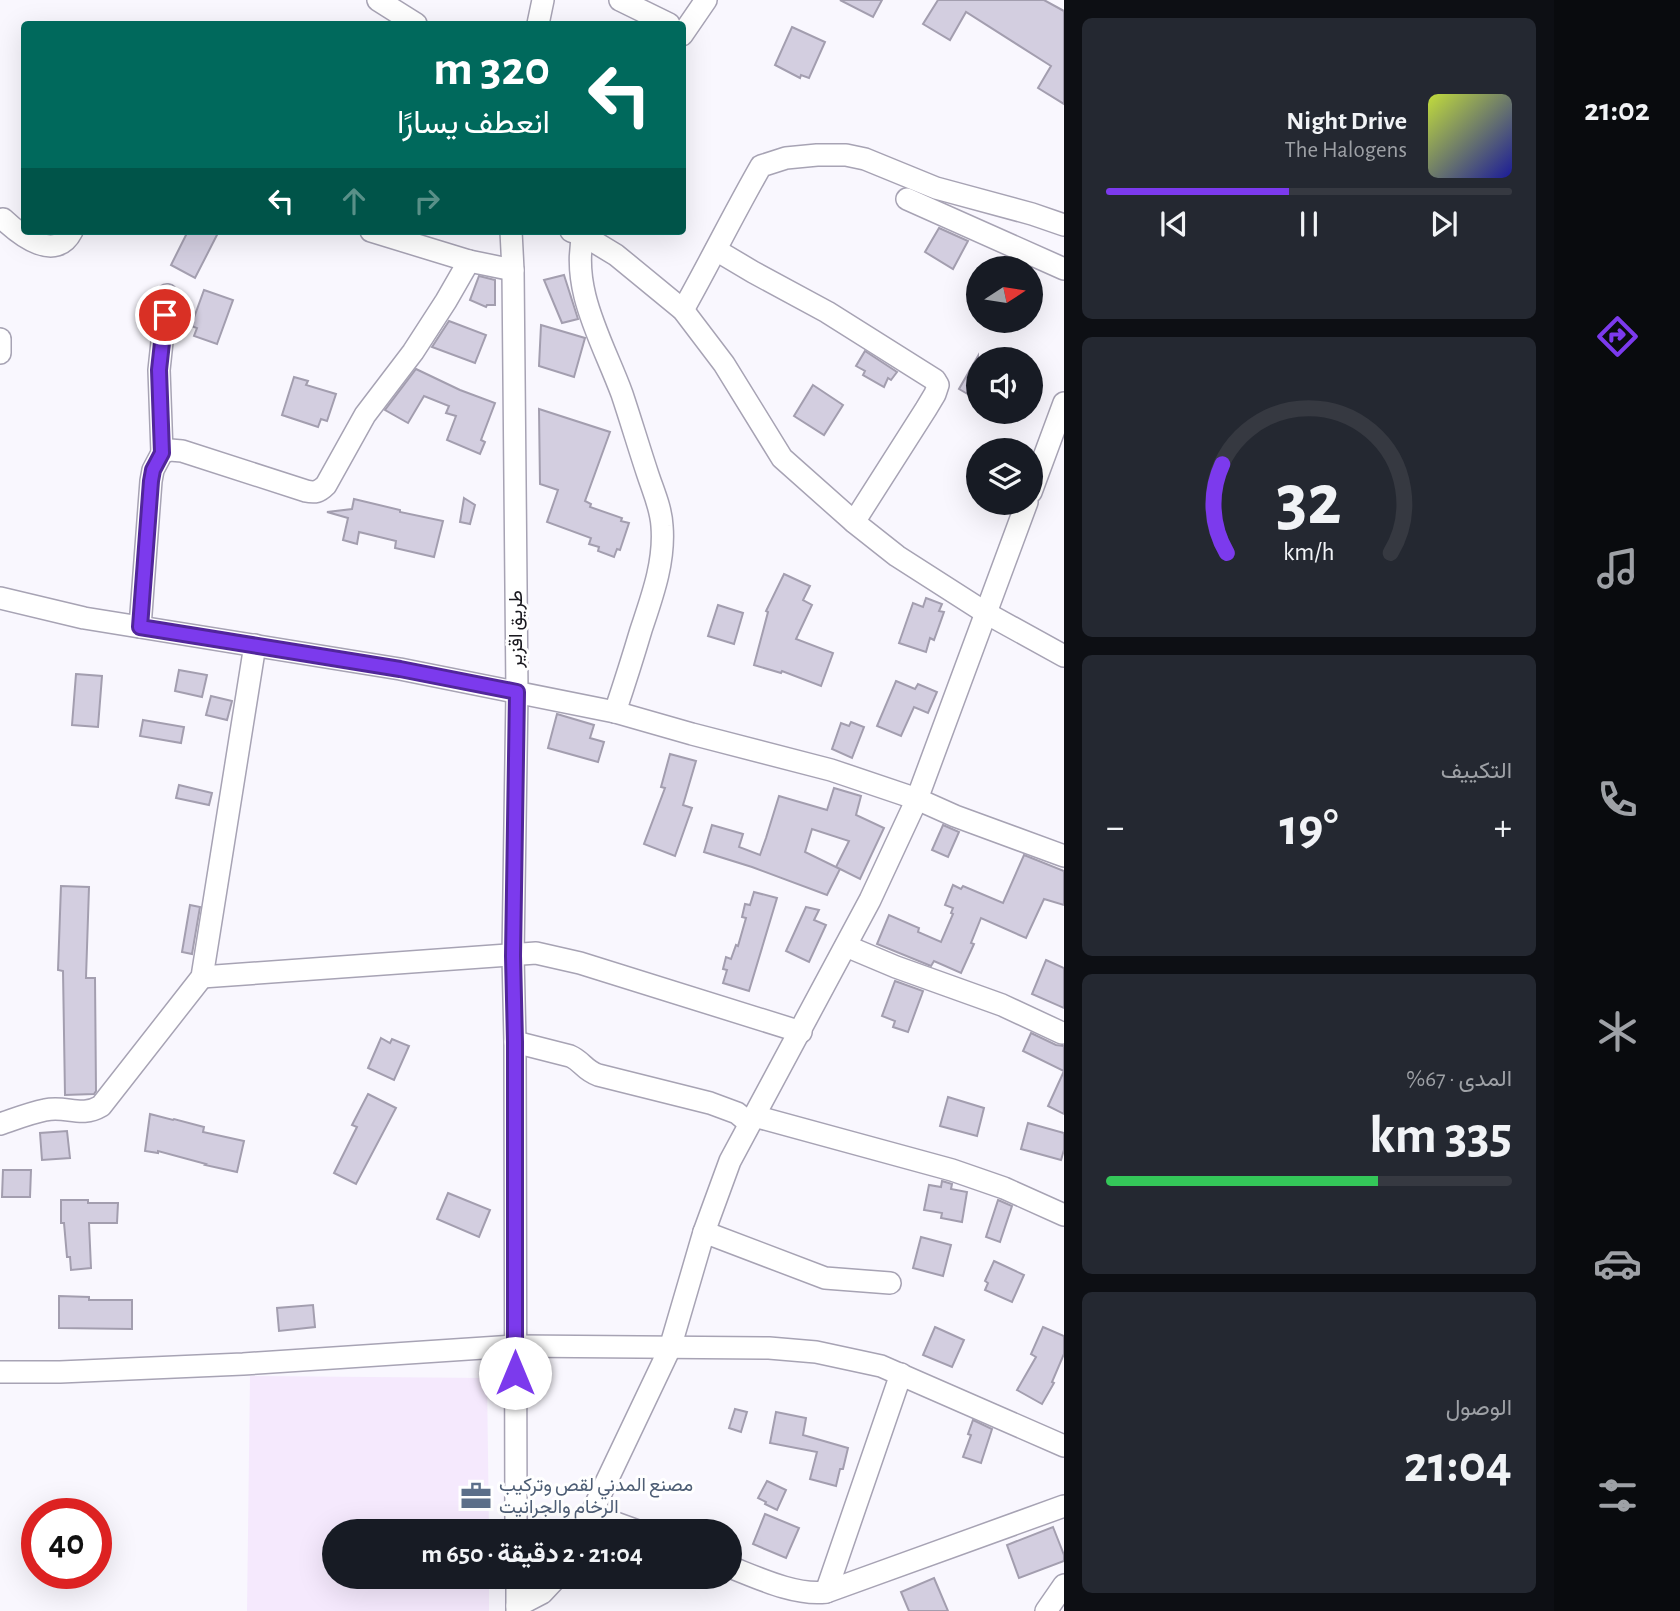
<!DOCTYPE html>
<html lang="ar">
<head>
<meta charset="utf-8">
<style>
	body { margin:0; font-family:"Alegreya Sans",Vazirmatn,sans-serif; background:#242831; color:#f1f3f6; direction:rtl; height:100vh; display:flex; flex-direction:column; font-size:26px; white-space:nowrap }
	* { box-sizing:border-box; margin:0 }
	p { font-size:23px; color:#9ea1a6 }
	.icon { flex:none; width:38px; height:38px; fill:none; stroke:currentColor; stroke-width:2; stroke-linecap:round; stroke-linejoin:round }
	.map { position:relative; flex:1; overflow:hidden; direction:ltr }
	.sheet { display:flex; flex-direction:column; gap:18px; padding:18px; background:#0d0f14; width:490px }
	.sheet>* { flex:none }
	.top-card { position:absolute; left:21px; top:21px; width:665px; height:214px; border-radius:7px; box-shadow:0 7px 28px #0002; direction:rtl; background:#00695c; color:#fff; overflow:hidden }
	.needle { width:46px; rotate:78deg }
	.fabs { position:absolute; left:966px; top:256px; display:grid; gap:14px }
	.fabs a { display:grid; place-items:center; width:77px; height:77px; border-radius:50%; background:#171b24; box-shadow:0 7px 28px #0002; font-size:35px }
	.speed { position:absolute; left:21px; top:1498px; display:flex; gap:14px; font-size:35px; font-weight:700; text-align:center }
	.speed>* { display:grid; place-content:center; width:91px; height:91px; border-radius:50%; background:#171b24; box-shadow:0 7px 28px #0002; line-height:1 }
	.speed .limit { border:10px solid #d22; background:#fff; color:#111 }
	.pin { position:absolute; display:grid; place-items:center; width:60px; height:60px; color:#fff; margin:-30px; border:4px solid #fff; border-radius:50%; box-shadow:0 2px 7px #0007 }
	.me { position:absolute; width:77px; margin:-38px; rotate:0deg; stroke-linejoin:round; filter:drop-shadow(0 0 5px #0008) }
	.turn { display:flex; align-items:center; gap:24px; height:147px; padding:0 21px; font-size:32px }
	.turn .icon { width:91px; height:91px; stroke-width:2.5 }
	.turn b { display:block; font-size:49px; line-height:60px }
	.lanes { display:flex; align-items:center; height:66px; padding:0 21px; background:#0003; justify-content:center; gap:35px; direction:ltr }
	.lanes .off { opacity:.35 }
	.big { font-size:52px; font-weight:700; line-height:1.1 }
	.sheet .card { flex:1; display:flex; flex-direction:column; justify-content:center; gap:10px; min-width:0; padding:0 24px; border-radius:10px; background:#242831 }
	.sheet .dial { align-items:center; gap:0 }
	.dial svg { height:182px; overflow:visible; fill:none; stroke:#363941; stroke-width:7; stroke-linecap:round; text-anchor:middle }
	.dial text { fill:#f1f3f6; stroke:none }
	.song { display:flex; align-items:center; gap:21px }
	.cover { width:84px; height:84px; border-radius:10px; background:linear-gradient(135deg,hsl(70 70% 55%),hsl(240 70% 35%)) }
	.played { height:7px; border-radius:4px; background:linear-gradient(90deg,#7c3aed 45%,#363941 45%) }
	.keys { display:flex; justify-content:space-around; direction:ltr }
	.heat { display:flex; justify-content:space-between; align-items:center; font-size:38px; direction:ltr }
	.charge { height:10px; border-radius:5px; background:linear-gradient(90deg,#34c759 67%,#363941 0) }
	.trip { position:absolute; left:322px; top:1519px; width:420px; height:70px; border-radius:35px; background:#171b24; box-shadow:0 7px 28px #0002; font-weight:700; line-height:70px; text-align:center; direction:rtl }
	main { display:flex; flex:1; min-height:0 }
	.tab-bar { display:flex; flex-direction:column; width:126px; justify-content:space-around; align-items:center; background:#090b0e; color:#9ea1a6 }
	.tab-bar .icon { width:49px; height:49px }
	.tab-bar .selected { color:#7c3aed }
	.tab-bar b { font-size:32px; color:#f1f3f6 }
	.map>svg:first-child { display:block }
</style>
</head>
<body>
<main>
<nav class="tab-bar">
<b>21:02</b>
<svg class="icon selected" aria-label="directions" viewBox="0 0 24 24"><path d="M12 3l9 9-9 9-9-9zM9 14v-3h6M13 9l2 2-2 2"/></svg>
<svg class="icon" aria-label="music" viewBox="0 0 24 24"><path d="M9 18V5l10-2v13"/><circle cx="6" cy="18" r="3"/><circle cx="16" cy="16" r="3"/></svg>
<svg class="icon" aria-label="phone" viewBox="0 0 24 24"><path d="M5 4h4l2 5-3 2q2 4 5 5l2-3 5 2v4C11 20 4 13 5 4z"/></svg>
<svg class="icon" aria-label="climate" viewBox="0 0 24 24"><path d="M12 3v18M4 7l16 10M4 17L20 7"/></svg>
<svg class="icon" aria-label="car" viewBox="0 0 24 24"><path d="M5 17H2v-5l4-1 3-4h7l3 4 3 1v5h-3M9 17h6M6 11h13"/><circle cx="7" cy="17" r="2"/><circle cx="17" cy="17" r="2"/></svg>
<svg class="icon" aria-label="filters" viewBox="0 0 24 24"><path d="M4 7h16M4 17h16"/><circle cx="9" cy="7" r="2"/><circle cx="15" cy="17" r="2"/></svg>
</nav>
<section class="sheet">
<div class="card">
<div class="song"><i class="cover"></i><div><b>Night Drive</b><p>The Halogens</p></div></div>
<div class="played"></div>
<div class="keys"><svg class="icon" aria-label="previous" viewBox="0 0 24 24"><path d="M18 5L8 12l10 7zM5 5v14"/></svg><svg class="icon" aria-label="pause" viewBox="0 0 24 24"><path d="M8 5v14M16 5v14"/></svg><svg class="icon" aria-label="next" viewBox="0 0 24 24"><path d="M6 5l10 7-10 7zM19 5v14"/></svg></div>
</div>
<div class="card dial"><svg viewBox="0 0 100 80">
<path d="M14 69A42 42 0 1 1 86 69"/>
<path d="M14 69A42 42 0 0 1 12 30" stroke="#7c3aed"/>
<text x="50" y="56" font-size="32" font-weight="700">32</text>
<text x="50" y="72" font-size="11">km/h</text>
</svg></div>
<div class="card"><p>التكييف</p>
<div class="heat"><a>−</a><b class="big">19°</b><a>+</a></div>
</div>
<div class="card"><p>المدى · 67%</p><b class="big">335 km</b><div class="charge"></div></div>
<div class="card"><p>الوصول</p><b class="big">21:04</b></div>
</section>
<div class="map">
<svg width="1064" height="1611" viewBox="0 0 1064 1611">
	<rect width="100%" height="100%" fill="#f9f7fe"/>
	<!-- commercial -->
	<path fill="#f5e9fd" d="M250,1376L487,1378L489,1531H334V1577H489V1611H247Z"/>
	<!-- building -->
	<g fill="#d3cee0" stroke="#a39eaf" stroke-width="2">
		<path d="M840,0H882L873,17Z"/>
		<path d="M938,0H1044L1064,11V104L1038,88L1051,66L966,12L950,40L923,24Z"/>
		<path d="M792,27L825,42L809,78L801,75L800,78L775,65Z"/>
		<path d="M939,228L968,241L953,269L925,252Z"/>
		<path d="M188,231H219L195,278L171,265Z"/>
		<path d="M564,275L578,319L562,323L544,280Z"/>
		<path d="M479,276L495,280V305H487L486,307L470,300Z"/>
		<path d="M204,290L233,300L217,344L194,336L197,328L191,326Z"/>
		<path d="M449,321L486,335L475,363L432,347Z"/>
		<path d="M541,325L585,338L574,377L539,366Z"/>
		<path d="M865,351L897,372L891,380L888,378L884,387L863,375L865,371L856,366Z"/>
		<path d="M978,356V400L959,389Z"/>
		<path d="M416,369L460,390L495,403L481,440L485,442L480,454L447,440L456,416L446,413L449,406L424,396L408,423L385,410Z"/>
		<path d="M294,377L308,381L306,385L336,394L327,421L321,419L318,427L282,415Z"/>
		<path d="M813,385L843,405L824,435L794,416Z"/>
		<path d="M539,409L610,432L585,501L591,504L590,507L622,518L621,521L629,523L620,550L617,549L614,557L598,551L599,547L589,544L591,538L547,522L558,490L540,484Z"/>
		<path d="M464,498L475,505L470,524L460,522Z"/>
		<path d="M354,499L400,510V512L443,521L434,557L395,548L396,541L359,532L357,544L343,540L348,518L327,512L352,509Z"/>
		<path d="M784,574L810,586L803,600L812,605L796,639L833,653L821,686L782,671L781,673L754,665L768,612L766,611Z"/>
		<path d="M926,598L942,604L939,611L944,612L934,640L930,638L926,652L899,643L913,603L923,607Z"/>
		<path d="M718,605L743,613L734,644L708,636Z"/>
		<path d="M179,670L207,675L202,697L175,691Z"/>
		<path d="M76,674L102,676L98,727L72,725Z"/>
		<path d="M896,681L915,689L918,684L937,692L928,713L914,707L901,736L877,726Z"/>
		<path d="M211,696L232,701L227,720L206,715Z"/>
		<path d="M557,714L594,725L590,738L604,742L598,762L548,748Z"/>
		<path d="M143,720L184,727L181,743L140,736Z"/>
		<path d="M851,722L864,727L852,758L832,749L841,723L849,726Z"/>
		<path d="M670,754L696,761L683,805L692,808L675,856L644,844L665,788L661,787Z"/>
		<path d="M179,785L212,793L209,805L176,798Z"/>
		<path d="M834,788L861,796L856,815L884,828L860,879L836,867L849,841L812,829L805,852L840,869L827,895L752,867L704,852L712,825L743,834L739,847L760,855L766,838L779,796L827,810Z"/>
		<path d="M943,825L959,832L948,857L932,850Z"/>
		<path d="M1024,855L1064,871V905L1044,899L1026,938L981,918L971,943L974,944L961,973L934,961L931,966L877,944L889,915L919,928L918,932L941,942L953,914L951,913L953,908L945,905L953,885L961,889L963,886L1003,903Z"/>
		<path d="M61,886L89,887L86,978H95L96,1091L94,1094L65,1095L63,971L58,970Z"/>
		<path d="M754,892L777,898L749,991L723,983L727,970L723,969L726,957L731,959L736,945L738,946L746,918L742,917L745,904L750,905Z"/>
		<path d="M190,905L200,907L192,954L182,952Z"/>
		<path d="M806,907L819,910L814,920L826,925L809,962L786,951Z"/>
		<path d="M1046,960L1064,968V1008L1032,994Z"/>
		<path d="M895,981L923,991L908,1032L893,1027L895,1021L882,1016Z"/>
		<path d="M1031,1033L1056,1045L1064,1046V1114L1048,1106L1064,1071L1023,1051Z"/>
		<path d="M381,1038L390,1043L392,1039L409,1046L394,1080L368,1068Z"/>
		<path d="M368,1094L396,1108L356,1184L334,1173L357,1127L352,1125Z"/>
		<path d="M948,1097L984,1108L977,1136L940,1126Z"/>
		<path d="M150,1114L173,1120L174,1119L204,1127L203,1132L244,1141L237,1172L205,1165L206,1164L158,1151V1153L145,1151Z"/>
		<path d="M1028,1123L1064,1133V1150L1061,1160L1021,1149Z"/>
		<path d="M67,1131L70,1158L42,1160L40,1133Z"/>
		<path d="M3,1170H31L30,1197H2Z"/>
		<path d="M942,1181L952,1184L951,1189L967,1192L962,1222L941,1218L942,1213L924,1210L929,1185L941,1187Z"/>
		<path d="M448,1193L490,1210L479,1237L437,1219Z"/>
		<path d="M61,1200H88V1203H118L117,1223H89L91,1268L71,1270L70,1257H67L64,1223H61Z"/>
		<path d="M998,1200L1012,1206L1000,1242L986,1237Z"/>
		<path d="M921,1237L951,1245L943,1276L913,1268Z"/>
		<path d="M994,1261L1024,1275L1012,1302L985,1290L988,1283L985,1281Z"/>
		<path d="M59,1296L89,1297V1300H132V1329L59,1328Z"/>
		<path d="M313,1305L315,1327L279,1331L277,1308Z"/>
		<path d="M935,1327L964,1340L952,1367L923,1355Z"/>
		<path d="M1043,1327L1064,1336V1354L1052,1382L1054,1383L1042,1404L1017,1390L1036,1357L1031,1354Z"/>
		<path d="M735,1409L747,1412L741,1432L729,1428Z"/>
		<path d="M776,1412L806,1418L803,1435L848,1448L843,1469H840L836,1486L810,1479L817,1452L770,1443Z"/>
		<path d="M973,1420L992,1429L981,1463L963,1457L971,1435L968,1434Z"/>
		<path d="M767,1481L786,1490L777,1510L765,1504L766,1502L758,1498Z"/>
		<path d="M765,1514L799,1528L786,1558L753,1544Z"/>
		<path d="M1053,1527L1064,1555V1561L1019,1578L1007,1545Z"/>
		<path d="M934,1578L948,1611H909L901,1592Z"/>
	</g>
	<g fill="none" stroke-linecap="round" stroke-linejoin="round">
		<!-- minor casing -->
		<g stroke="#a7a3b4" stroke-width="24">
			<g id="minor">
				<path d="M378,0L416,24"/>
				<path d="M620,0L669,24"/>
				<path d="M538,24L543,0"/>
				<path d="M682,35L706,0"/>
				<path d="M907,199L1064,269"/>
				<path d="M3,219C21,236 56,263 72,231"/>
				<path d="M371,231L469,261L513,270"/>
				<path d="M511,231L513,270L517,692L513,956L515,1042L516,1531"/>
				<path d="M571,231L583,235L616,255L683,310L724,364L782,458L854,522L897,556L986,613L1064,656"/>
				<path d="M584,231C569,288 603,342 622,394C631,421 639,448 648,475C654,493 661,508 662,526C665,562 652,597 641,630C633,657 624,685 615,712"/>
				<path d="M716,250L753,272L827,312L935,380L938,385L935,394L926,409L854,522"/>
				<path d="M683,310C710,262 734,213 761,166L786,158L817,155H846L865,159L936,188L1032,214L1064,225"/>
				<path d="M0,339V353"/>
				<path d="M162,453L159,370L167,295"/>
				<path d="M1031,492L1064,403"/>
				<path d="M0,598L84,618L400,669L615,712L692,734L831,770L917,799L955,816L1064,856"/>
				<path d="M140,627L151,481L153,470L162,453L170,450L182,451L306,491C315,493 319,492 326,485L365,415L413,352L446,301L469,261"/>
				<path d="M846,946L896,967L1002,1005L1062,1033"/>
				<path d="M202,977L536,953L580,963L801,1032"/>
				<path d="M515,1042L570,1056C582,1061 584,1070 598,1075L710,1103L737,1113L749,1123"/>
				<path d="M754,1116L952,1170L1004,1188L1064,1215"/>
				<path d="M0,1124C15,1119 30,1113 45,1110C66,1105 81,1118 101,1106L202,977L255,645"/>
				<path d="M704,1232L825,1278L890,1283"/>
				<path d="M0,1372H60L243,1364L515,1346L769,1348L816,1352L881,1366L1064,1446"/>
				<path d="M591,1514L638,1531"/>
				<path d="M581,1531L591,1514L670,1348L704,1232L730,1161L870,900L917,799L1027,502"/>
				<path d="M730,1567C758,1578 796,1596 826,1592L1064,1506"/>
				<path d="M517,1577V1611"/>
				<path d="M826,1592L901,1374"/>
				<path d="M517,1606L542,1593L557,1577"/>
				<path d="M1046,1611L1064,1585"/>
			</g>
		</g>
		<!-- minor -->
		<use href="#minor" stroke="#fff" stroke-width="21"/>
	</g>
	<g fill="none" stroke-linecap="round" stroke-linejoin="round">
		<!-- route casing -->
		<g stroke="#51269a" stroke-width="18">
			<path id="route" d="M165,315L159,370L162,453L153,470L151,481L140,627L400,669L517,692L513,956L515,1042V1373"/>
		</g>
		<!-- route -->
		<use href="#route" stroke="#7c3aed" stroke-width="12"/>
	</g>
	<!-- icons -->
	<defs>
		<g id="office-bare" transform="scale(2.415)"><path d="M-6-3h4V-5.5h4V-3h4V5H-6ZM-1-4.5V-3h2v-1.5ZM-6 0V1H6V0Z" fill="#5c6f8a" stroke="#fff" stroke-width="2.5" paint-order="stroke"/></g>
	</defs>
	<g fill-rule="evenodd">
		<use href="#office-bare" x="476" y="1496"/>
	</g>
	<g text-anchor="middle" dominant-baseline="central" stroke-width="6" stroke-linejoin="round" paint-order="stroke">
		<!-- street labels -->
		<g font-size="19" fill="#1b1a20" stroke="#fff">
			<text transform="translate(516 629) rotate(-90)">طريق اقزير</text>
		</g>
		<!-- service labels -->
		<g font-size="19" fill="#4e5e75" stroke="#fff" text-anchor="start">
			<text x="499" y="1485">مصنع المدني لقص وتركيب<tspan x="499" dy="22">الرخام والجرانيت</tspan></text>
		</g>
	</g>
</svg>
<div class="fabs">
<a><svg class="needle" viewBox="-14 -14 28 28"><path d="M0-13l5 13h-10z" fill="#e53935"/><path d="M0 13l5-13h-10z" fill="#9ea1a6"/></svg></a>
<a><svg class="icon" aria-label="sound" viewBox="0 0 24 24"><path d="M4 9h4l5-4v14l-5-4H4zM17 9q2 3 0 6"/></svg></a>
<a><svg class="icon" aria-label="layers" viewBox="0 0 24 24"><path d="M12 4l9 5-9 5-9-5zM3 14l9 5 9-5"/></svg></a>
</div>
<div class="speed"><div class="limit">40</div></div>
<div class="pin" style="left:165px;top:315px;background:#d93025"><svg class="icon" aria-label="arrive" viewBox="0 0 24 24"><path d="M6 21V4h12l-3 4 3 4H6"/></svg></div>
<svg class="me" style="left:515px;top:1373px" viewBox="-20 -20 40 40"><circle r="19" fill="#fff"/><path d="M0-13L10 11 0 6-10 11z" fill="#7c3aed"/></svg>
<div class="trip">21:04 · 2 دقيقة · 650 m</div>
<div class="top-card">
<div class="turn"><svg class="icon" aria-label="left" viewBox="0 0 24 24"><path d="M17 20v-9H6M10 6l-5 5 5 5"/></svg><div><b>320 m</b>انعطف يسارًا</div></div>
<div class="lanes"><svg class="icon" aria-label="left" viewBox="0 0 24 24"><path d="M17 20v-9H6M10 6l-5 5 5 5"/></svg><svg class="icon off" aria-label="ahead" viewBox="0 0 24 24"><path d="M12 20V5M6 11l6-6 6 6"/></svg><svg class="icon off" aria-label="right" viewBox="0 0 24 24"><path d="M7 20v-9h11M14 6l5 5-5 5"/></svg></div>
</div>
</div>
</main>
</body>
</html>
